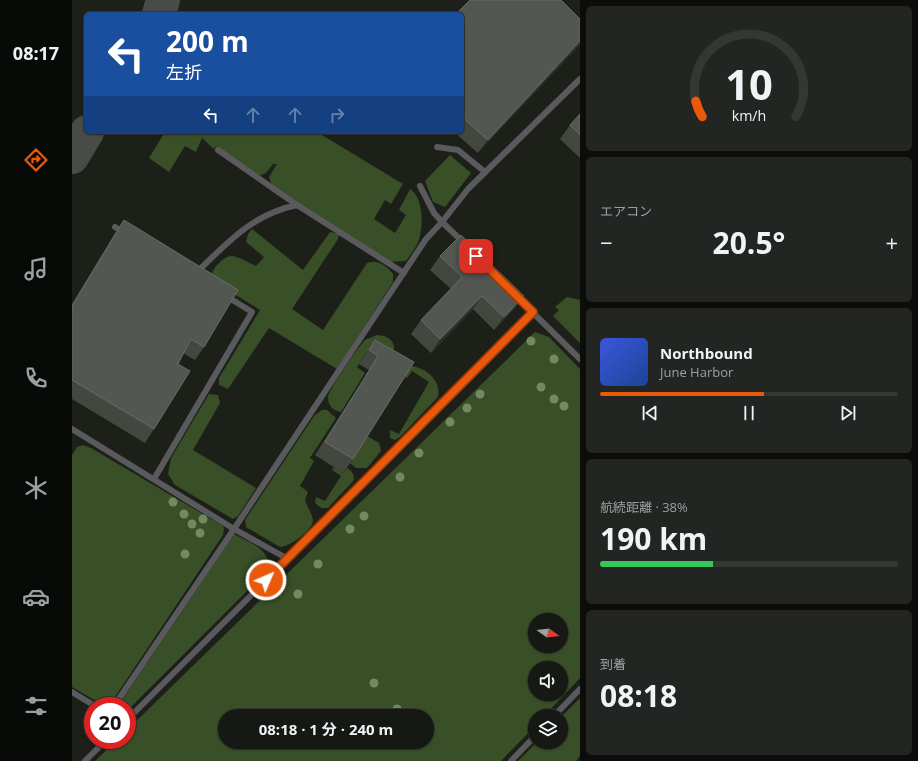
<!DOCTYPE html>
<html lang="ja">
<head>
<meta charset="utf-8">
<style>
	body { margin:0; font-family:"Open Sans","Noto Sans JP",sans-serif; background:#222521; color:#f1f3f6; height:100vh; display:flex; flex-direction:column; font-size:15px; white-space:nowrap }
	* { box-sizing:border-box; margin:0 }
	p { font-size:13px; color:#9da0a0 }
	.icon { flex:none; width:22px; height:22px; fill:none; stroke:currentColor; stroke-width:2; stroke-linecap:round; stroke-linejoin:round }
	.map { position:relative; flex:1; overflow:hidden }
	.panel { display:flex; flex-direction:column; gap:6px; padding:6px; background:#0c0d0a; width:338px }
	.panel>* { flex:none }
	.banner { position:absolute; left:12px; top:12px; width:380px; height:122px; border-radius:6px; box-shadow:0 1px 3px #0004,0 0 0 1px #343733; background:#1a4fa0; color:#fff; overflow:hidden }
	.needle { width:26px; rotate:105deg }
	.buttons { position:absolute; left:456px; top:613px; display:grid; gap:8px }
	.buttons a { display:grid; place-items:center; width:40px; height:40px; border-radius:50%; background:#151813; box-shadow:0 1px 3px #0004,0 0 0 1px #343733; font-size:20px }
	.speed { position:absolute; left:12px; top:697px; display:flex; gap:8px; font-size:20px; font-weight:700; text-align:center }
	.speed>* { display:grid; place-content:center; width:52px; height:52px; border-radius:50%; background:#151813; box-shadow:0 1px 3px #0004,0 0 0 1px #343733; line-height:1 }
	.speed .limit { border:6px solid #d22; background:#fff; color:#111 }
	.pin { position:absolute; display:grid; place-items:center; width:34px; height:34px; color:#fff; margin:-17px; border-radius:8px; box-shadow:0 2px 6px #0006 }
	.me { position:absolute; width:44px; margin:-22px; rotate:45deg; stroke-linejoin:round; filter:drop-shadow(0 0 3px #0008) }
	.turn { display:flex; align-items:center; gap:14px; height:84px; padding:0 16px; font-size:18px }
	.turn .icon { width:52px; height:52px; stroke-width:2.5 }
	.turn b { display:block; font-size:28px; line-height:34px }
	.lanes { display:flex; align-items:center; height:38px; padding:0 16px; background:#0003; justify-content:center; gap:20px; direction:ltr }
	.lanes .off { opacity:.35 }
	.big { font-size:30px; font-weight:700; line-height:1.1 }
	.panel .card { flex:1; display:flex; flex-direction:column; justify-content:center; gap:6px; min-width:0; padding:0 14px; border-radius:6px; background:#222521 }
	.panel .dial { align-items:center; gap:0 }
	.dial svg { height:104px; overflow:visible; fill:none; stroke:#343733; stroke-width:7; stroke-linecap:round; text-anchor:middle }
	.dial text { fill:#f1f3f6; stroke:none }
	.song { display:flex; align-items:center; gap:12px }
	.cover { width:48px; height:48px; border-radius:6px; background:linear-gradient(135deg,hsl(230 70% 55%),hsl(220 70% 35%)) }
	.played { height:4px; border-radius:2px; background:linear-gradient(90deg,#ea580c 55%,#343733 55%) }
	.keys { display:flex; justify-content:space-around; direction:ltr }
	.heat { display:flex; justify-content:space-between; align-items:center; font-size:22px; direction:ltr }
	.charge { height:6px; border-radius:3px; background:linear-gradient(90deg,#34c759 38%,#343733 0) }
	.trip { position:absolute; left:146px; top:709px; width:216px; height:40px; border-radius:20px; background:#151813; box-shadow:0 1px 3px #0004,0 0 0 1px #343733; font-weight:700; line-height:40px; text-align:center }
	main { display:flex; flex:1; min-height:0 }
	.tab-bar { display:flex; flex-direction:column; width:72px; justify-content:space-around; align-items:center; background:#080a08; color:#9da0a0 }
	.tab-bar .icon { width:28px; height:28px }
	.tab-bar .current { color:#ea580c }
	.tab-bar b { font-size:18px; color:#f1f3f6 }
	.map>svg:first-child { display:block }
</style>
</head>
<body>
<main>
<nav class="tab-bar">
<b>08:17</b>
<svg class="icon current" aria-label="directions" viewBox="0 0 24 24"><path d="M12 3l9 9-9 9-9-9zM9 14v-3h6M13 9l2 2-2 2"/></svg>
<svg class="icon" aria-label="music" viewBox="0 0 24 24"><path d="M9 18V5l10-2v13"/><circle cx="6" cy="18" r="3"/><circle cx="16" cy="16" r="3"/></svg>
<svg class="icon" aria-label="phone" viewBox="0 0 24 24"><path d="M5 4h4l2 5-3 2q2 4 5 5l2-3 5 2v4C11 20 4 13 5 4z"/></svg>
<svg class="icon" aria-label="climate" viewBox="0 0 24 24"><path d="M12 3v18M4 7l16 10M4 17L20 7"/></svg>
<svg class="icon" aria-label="car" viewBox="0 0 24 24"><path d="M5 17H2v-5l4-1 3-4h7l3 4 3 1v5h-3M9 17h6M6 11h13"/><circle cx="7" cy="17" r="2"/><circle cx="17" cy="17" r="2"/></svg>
<svg class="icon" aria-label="filters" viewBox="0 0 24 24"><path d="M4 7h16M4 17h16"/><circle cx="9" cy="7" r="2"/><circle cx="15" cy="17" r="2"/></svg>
</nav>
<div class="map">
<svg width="508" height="761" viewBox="0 0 508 761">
	<rect width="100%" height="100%" fill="#1c2019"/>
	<!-- green -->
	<g fill="#384f27" fill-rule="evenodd">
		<path d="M93,132H245L331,184L319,204L313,200L302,219L323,233L334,215L327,210L338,189C352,198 351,226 347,240C344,248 339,254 334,261L317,262L200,186L197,177L205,164H201L194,173L187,176L144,146L142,149L130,138L124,152L113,146L97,172L77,158Z"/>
		<path d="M378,155L399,173L373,207L361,202L353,181Z"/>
		<path d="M180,229L231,270L258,232L267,234L266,239L220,309L251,330L295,263C305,259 314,265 321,274V282L265,369L197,328L156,389L147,385V378L188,310L140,280C136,272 152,255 160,256C167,257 176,262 184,266L192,257L174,242L176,234Z"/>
		<path d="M495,297L508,300V343L481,316L487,310L483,307Z"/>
		<path d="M463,332L477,337L508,369V678L472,716H463V726L429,761H23L45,740H55V730ZM463,620H489V646H463ZM463,668H489V694H463ZM153,716H355V742H153Z"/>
		<path d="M305,335C318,336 325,342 321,356L294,353L285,367L293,373L269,412C261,410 256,407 256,397C256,391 287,346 293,340C296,338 301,337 305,335Z"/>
		<path d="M340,366C355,369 369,380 366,397L328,437L323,440L318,438V430L327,434L357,382L340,371L335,378L332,375Z"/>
		<path d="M137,394L146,395L148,403L121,450L184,488L166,516L161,519L103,485L96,474L99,458Z"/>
		<path d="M250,410H255L264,418L238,458L242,461L228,486L236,492L233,500C235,507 241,515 241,521C240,531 217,547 208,547L174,527L173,520L242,416Z"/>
		<path d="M295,436L307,443L309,451L295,468H284L278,463Z"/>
		<path d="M11,445L19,448L151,526L152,529L151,535L37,706L31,705L0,687V455L5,447Z"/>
		<path d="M262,467L271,473L275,468C280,471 282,474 282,480L256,508H249L243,503L244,497L253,501L269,476L260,470Z"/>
		<path d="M162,534C178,543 199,548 196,570L55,711V706H46Z"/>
		<path d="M508,698V756L504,761H446L465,742H489V717Z"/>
	</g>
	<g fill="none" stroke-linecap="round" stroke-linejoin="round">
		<!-- taxiway -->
		<g stroke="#484c46" stroke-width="34">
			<path d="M87,14L91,0"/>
			<path d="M0,157L15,132"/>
		</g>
		<!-- service -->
		<g stroke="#5a595d" stroke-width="6">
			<path d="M365,147L386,150L413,172"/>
			<path d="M146,150L225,205"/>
			<path d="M43,227L53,233"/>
			<path d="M391,242L370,222L396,189L508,79"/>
			<path d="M125,272C156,242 181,214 225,205L332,273"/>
			<path d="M444,296L508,359"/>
			<path d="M0,429L162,529L216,559"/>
			<path d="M82,479L180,312L154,296"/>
			<path d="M0,692L23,706"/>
			<path d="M42,706L162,529L354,239L370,222L362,213L348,186"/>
			<path d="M482,716L508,689"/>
			<path d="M55,720L461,312"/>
			<path d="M13,761L34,740"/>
			<path d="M439,761L463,736"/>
		</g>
	</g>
	<!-- trees -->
	<g fill="#718a60">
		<circle cx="459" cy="341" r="4.5"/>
		<circle cx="482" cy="359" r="4.5"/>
		<circle cx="469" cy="387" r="4.5"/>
		<circle cx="408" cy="394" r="4.5"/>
		<circle cx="482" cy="399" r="4.5"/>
		<circle cx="492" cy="406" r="4.5"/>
		<circle cx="395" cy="408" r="4.5"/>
		<circle cx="378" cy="422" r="4.5"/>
		<circle cx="347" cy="453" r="4.5"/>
		<circle cx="328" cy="477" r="4.5"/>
		<circle cx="101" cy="502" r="4.5"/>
		<circle cx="112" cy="514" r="4.5"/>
		<circle cx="292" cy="516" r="4.5"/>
		<circle cx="131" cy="519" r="4.5"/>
		<circle cx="120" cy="524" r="4.5"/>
		<circle cx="278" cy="529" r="4.5"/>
		<circle cx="128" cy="533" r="4.5"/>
		<circle cx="113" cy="554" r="4.5"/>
		<circle cx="246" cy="564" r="4.5"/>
		<circle cx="226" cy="594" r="4.5"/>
		<circle cx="302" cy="683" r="4.5"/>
		<circle cx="325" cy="709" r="4.5"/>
	</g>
	<!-- wall -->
	<g fill="#434740">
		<path d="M390,14L508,19L406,153L382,132H390Z"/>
		<path d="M508,114V158L488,139L498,125Z"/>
		<path d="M52,220L132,347L123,360L111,353L106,364L82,429L73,443L0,399V304L43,233Z"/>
		<path d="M368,256L442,309L422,330L401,309L359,353L339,334L349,320L379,289L358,270Z"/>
		<path d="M303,340L342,362L281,459L271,473L243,455L297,370L287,364Z"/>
	</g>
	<!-- shaded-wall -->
	<g fill="#2d312a">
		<path d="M508,41V45L406,153L416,140Z"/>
		<path d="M410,296L401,309L359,353L368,339Z"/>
		<path d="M452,296L442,309L422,330L432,317Z"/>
	</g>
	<!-- building -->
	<g fill="#535751" stroke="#686c66">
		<path d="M398,0H489L508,19V41L416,140L390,117V14H384Z"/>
		<path d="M508,114V135L498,125Z"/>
		<path d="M52,220L166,290L132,347L119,339L106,364L118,371L82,429L0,380V306Z"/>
		<path d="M389,235L452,296L432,317L410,296L368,339L349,320L390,277L368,256Z"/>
		<path d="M303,340L342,362L281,459L253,442L306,356L297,350Z"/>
	</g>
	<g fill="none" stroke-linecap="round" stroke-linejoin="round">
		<!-- route casing -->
		<g stroke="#983908" stroke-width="10">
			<path id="route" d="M194,580L461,312L404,256"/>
		</g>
		<!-- route -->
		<use href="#route" stroke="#ea580c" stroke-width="7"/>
	</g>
</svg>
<div class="buttons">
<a><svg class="needle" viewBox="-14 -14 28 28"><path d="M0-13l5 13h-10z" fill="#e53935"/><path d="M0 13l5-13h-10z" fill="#9da0a0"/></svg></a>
<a><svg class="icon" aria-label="sound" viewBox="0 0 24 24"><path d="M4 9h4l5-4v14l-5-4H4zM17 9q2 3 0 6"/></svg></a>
<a><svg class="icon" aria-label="layers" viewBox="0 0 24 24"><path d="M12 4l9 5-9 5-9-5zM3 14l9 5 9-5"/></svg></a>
</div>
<div class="speed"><div class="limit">20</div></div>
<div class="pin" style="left:404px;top:256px;background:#d93025"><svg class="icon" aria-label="arrive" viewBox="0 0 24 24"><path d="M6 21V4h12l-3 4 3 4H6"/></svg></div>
<svg class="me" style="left:194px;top:580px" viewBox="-20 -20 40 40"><circle r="17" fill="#ea580c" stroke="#fff" stroke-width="3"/><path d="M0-11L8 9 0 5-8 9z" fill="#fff"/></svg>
<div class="trip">08:18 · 1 分 · 240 m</div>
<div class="banner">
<div class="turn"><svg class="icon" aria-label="left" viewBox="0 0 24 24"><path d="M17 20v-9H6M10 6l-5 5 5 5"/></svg><div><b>200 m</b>左折</div></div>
<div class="lanes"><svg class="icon" aria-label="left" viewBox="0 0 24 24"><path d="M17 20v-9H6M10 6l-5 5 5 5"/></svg><svg class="icon off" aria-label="ahead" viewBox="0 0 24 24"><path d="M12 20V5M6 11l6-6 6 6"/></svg><svg class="icon off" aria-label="ahead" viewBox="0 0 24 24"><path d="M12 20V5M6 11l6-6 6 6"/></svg><svg class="icon off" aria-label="right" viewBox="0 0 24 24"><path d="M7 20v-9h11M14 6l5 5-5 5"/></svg></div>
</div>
</div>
<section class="panel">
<div class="card dial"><svg viewBox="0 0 100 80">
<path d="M14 69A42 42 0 1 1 86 69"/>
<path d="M14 69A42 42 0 0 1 9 57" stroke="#ea580c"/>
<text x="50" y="56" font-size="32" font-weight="700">10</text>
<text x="50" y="72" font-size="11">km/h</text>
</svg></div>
<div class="card"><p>エアコン</p>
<div class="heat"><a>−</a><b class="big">20.5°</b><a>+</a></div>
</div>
<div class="card">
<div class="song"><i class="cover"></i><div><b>Northbound</b><p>June Harbor</p></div></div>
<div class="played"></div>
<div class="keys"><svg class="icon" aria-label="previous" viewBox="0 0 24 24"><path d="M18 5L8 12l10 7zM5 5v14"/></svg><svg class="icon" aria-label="pause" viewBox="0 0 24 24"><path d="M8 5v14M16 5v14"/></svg><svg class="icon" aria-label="next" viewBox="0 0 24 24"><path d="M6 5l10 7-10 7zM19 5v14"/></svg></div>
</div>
<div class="card"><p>航続距離 · 38%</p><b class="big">190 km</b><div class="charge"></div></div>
<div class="card"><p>到着</p><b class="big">08:18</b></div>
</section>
</main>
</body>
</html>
